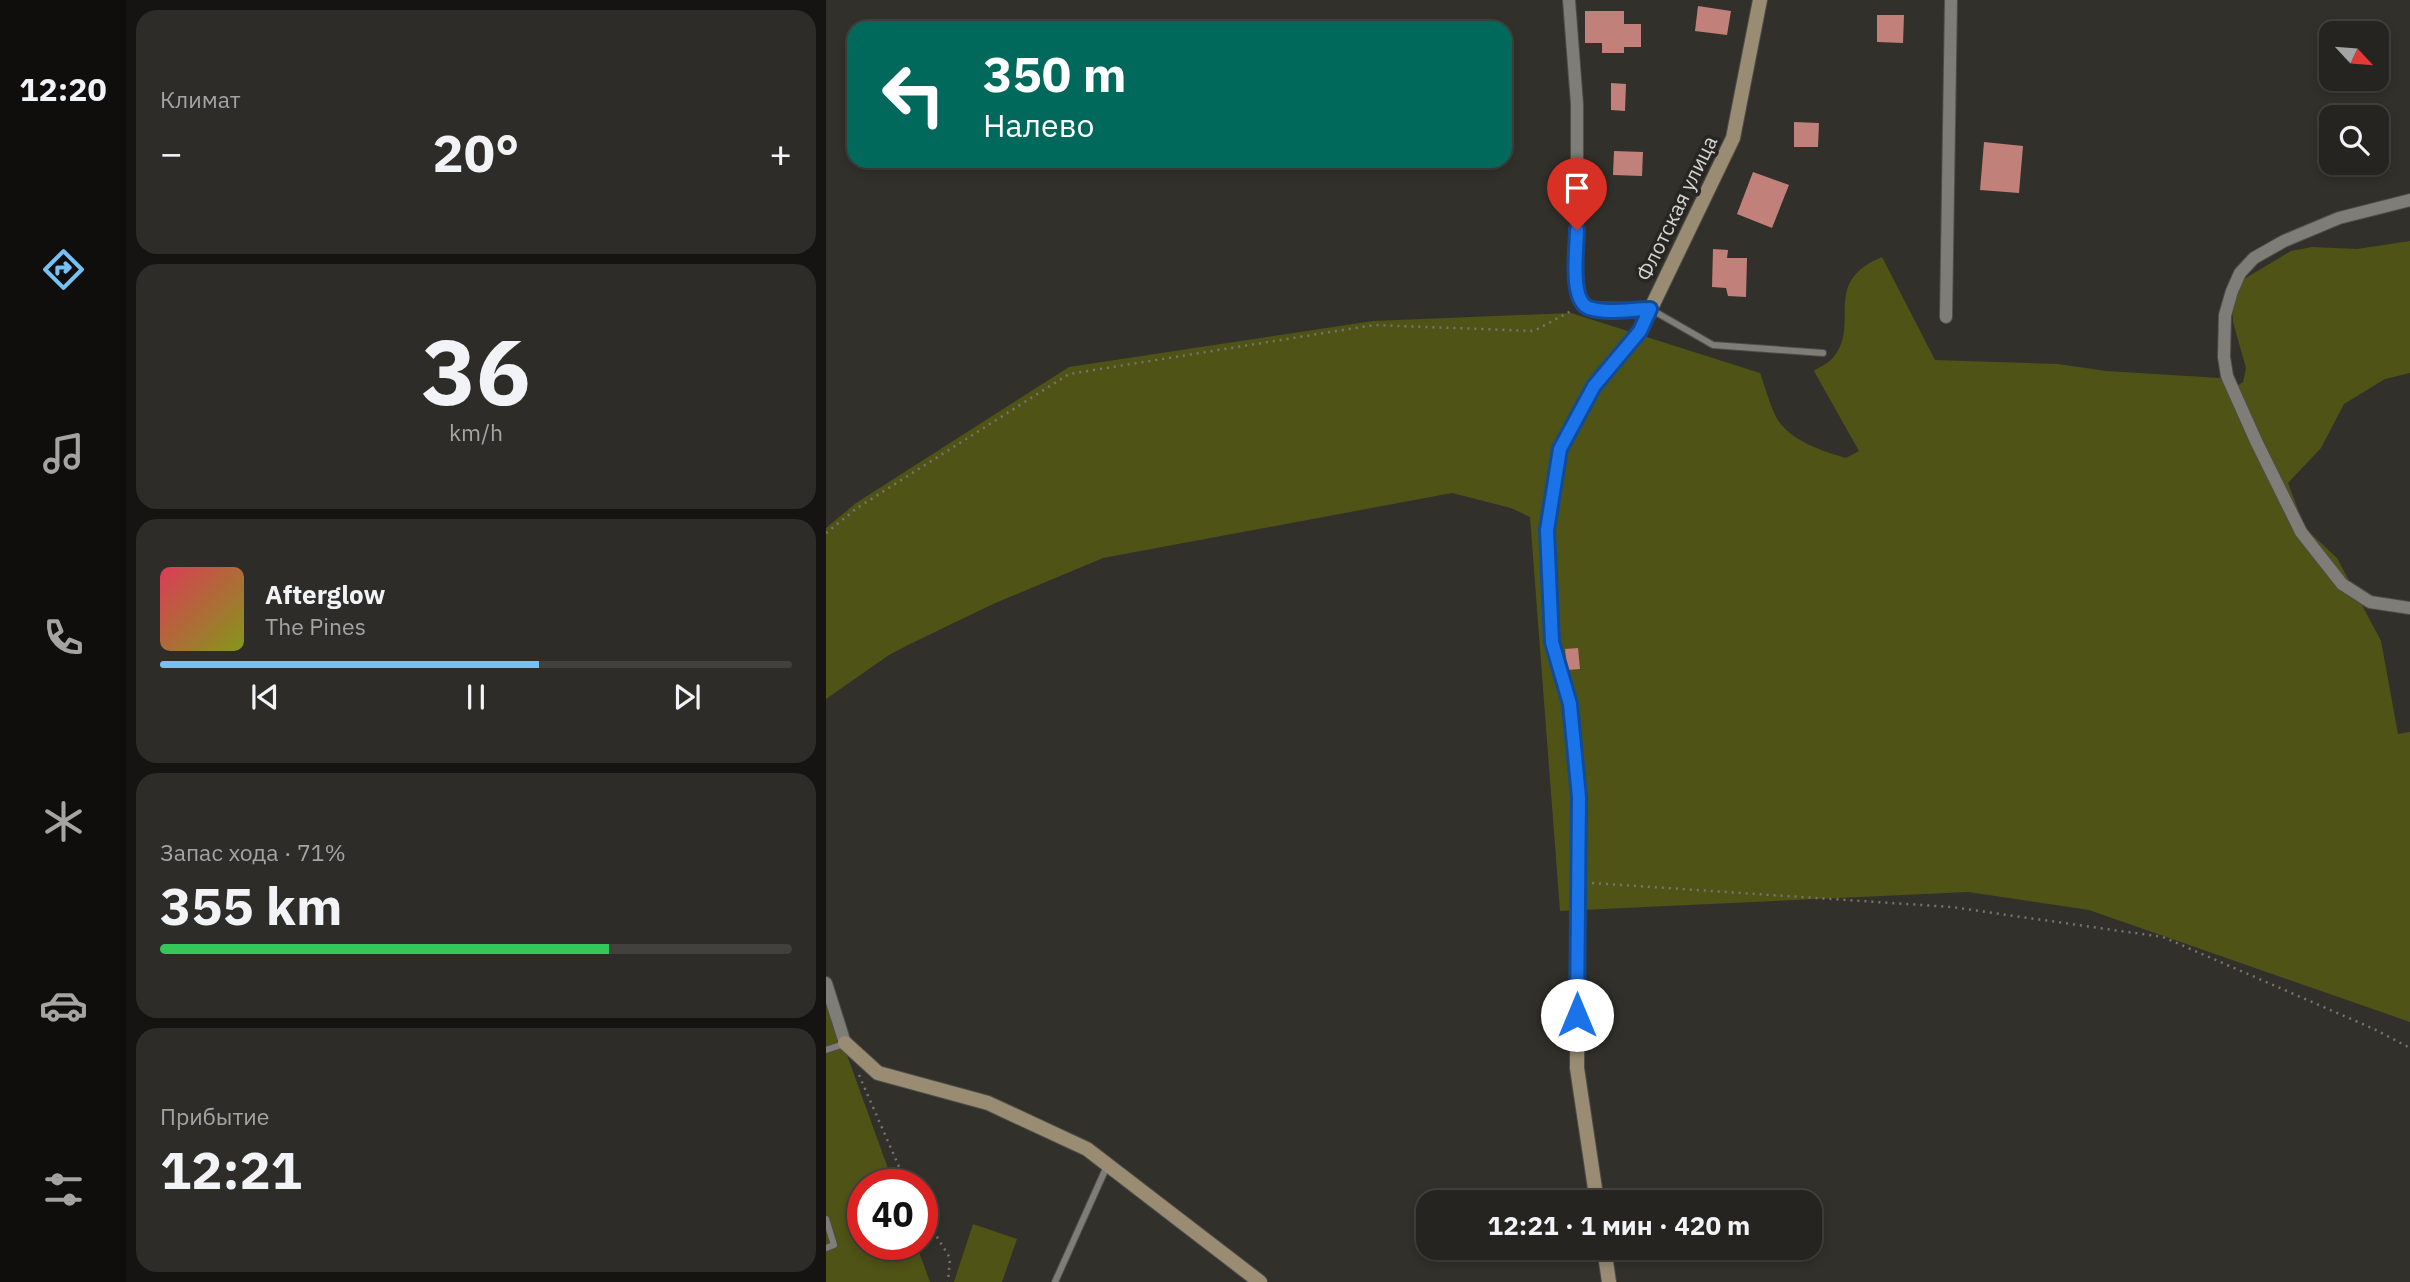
<!DOCTYPE html>
<html lang="ru">
<head>
<meta charset="utf-8">
<style>
	body { margin:0; font-family:"IBM Plex Sans",sans-serif; background:#2e2c29; color:#f1f3f6; height:100vh; display:flex; flex-direction:column; font-size:26px; white-space:nowrap }
	* { box-sizing:border-box; margin:0 }
	p { font-size:23px; color:#a4a4a5 }
	.icon { flex:none; width:38px; height:38px; fill:none; stroke:currentColor; stroke-width:2; stroke-linecap:round; stroke-linejoin:round }
	.map { position:relative; flex:1; overflow:hidden }
	.side { display:flex; flex-direction:column; gap:10px; padding:10px; background:#151412; width:700px }
	.side>* { flex:none }
	.hud { position:absolute; left:21px; top:21px; width:665px; height:147px; border-radius:21px; box-shadow:0 4px 10px #0003,0 0 0 2px #42413e; background:#00695c; color:#fff; overflow:hidden }
	.needle { width:46px; rotate:116deg }
	.buttons { position:absolute; left:1493px; top:21px; display:grid; gap:14px }
	.buttons a { display:grid; place-items:center; width:70px; height:70px; border-radius:14px; background:#262420; box-shadow:0 4px 10px #0003,0 0 0 2px #42413e; font-size:35px }
	.speed { position:absolute; left:21px; top:1169px; display:flex; gap:14px; font-size:35px; font-weight:700; text-align:center }
	.speed>* { display:grid; place-content:center; width:91px; height:91px; border-radius:50%; background:#262420; box-shadow:0 4px 10px #0003,0 0 0 2px #42413e; line-height:1 }
	.speed .limit { border:10px solid #d22; background:#fff; color:#111 }
	.pin { position:absolute; display:grid; place-items:center; width:60px; height:60px; color:#fff; margin:-72px -30px; border-radius:50% 50% 50% 0; rotate:-45deg; box-shadow:0 0 7px #0007 }
	.pin .icon { rotate:45deg }
	.me { position:absolute; width:77px; margin:-38px; rotate:0deg; stroke-linejoin:round; filter:drop-shadow(0 0 5px #0008) }
	.turn { display:flex; align-items:center; gap:24px; height:147px; padding:0 21px; font-size:32px }
	.turn .icon { width:91px; height:91px; stroke-width:2.5 }
	.turn b { display:block; font-size:49px; line-height:60px }
	.big { font-size:52px; font-weight:800; line-height:1.1 }
	.side .card { flex:1; display:flex; flex-direction:column; justify-content:center; gap:10px; min-width:0; padding:0 24px; border-radius:21px; background:#2e2c29 }
	.side .dial { align-items:center; gap:0 }
	.dial b { font-size:91px; line-height:1 }
	.song { display:flex; align-items:center; gap:21px }
	.cover { width:84px; height:84px; border-radius:10px; background:linear-gradient(135deg,hsl(350 70% 55%),hsl(70 70% 35%)) }
	.played { height:7px; border-radius:4px; background:linear-gradient(90deg,#73c1f5 60%,#42413e 60%) }
	.keys { display:flex; justify-content:space-around; direction:ltr }
	.heat { display:flex; justify-content:space-between; align-items:center; font-size:38px; direction:ltr }
	.charge { height:10px; border-radius:5px; background:linear-gradient(90deg,#34c759 71%,#42413e 0) }
	.trip { position:absolute; left:590px; top:1190px; width:406px; height:70px; border-radius:21px; background:#262420; box-shadow:0 4px 10px #0003,0 0 0 2px #42413e; font-weight:800; line-height:70px; text-align:center }
	main { display:flex; flex:1; min-height:0 }
	.dock { display:flex; flex-direction:column; width:126px; justify-content:space-around; align-items:center; background:#0f0e0d; color:#a4a4a5 }
	.dock .icon { width:49px; height:49px }
	.dock .selected { color:#73c1f5 }
	.dock b { font-size:32px; color:#f1f3f6 }
	.map>svg:first-child { display:block }
</style>
</head>
<body>
<main>
<nav class="dock">
<b>12:20</b>
<svg class="icon selected" aria-label="directions" viewBox="0 0 24 24"><path d="M12 3l9 9-9 9-9-9zM9 14v-3h6M13 9l2 2-2 2"/></svg>
<svg class="icon" aria-label="music" viewBox="0 0 24 24"><path d="M9 18V5l10-2v13"/><circle cx="6" cy="18" r="3"/><circle cx="16" cy="16" r="3"/></svg>
<svg class="icon" aria-label="phone" viewBox="0 0 24 24"><path d="M5 4h4l2 5-3 2q2 4 5 5l2-3 5 2v4C11 20 4 13 5 4z"/></svg>
<svg class="icon" aria-label="climate" viewBox="0 0 24 24"><path d="M12 3v18M4 7l16 10M4 17L20 7"/></svg>
<svg class="icon" aria-label="car" viewBox="0 0 24 24"><path d="M5 17H2v-5l4-1 3-4h7l3 4 3 1v5h-3M9 17h6M6 11h13"/><circle cx="7" cy="17" r="2"/><circle cx="17" cy="17" r="2"/></svg>
<svg class="icon" aria-label="filters" viewBox="0 0 24 24"><path d="M4 7h16M4 17h16"/><circle cx="9" cy="7" r="2"/><circle cx="15" cy="17" r="2"/></svg>
</nav>
<section class="side">
<div class="card"><p>Климат</p>
<div class="heat"><a>−</a><b class="big">20°</b><a>+</a></div>
</div>
<div class="card dial"><b>36</b><p>km/h</p></div>
<div class="card">
<div class="song"><i class="cover"></i><div><b>Afterglow</b><p>The Pines</p></div></div>
<div class="played"></div>
<div class="keys"><svg class="icon" aria-label="previous" viewBox="0 0 24 24"><path d="M18 5L8 12l10 7zM5 5v14"/></svg><svg class="icon" aria-label="pause" viewBox="0 0 24 24"><path d="M8 5v14M16 5v14"/></svg><svg class="icon" aria-label="next" viewBox="0 0 24 24"><path d="M6 5l10 7-10 7zM19 5v14"/></svg></div>
</div>
<div class="card"><p>Запас хода · 71%</p><b class="big">355 km</b><div class="charge"></div></div>
<div class="card"><p>Прибытие</p><b class="big">12:21</b></div>
</section>
<div class="map">
<svg width="1584" height="1282" viewBox="0 0 1584 1282">
	<rect width="100%" height="100%" fill="#32302b"/>
	<!-- green -->
	<g fill="#505316">
		<path d="M1584,241V373L1559,379L1518,404L1495,448L1462,483L1479,528L1511,558L1555,641L1572,734L1584,732V1022L1263,910L1142,892L734,911L704,517L685,508L626,493L277,558L167,604L82,645L63,655L0,699V528L30,503L243,367L547,321L745,313L934,373C939,387 943,402 949,415C961,440 996,451 1020,458L1033,451L988,371C993,367 1001,364 1006,359C1037,325 993,283 1056,257L1109,360L1232,364L1280,371L1394,378L1405,390L1417,382L1420,368L1407,322L1406,307L1418,279L1465,251L1486,247L1531,249Z"/>
		<path d="M0,997L68,1185H37V1244H90L104,1282H0Z"/>
		<path d="M147,1224L191,1239L176,1282H128Z"/>
	</g>
	<!-- building -->
	<g fill="#c18079">
		<path d="M872,6L905,11L901,35L869,31Z"/>
		<path d="M759,11H798V24H815V47H798V53H776V43H759Z"/>
		<path d="M1051,15H1078L1077,43L1051,42Z"/>
		<path d="M785,83L800,84L799,111L785,110Z"/>
		<path d="M968,122L993,123L992,147H968Z"/>
		<path d="M1158,142L1197,146L1193,193L1154,190Z"/>
		<path d="M788,151L817,152L816,176L787,175Z"/>
		<path d="M927,172L963,185L946,228L911,214Z"/>
		<path d="M887,249L902,250L901,258H921L920,297L902,296L900,288L886,287Z"/>
		<path d="M752,648L754,669L741,670L739,649Z"/>
	</g>
	<g fill="none" stroke-linecap="round" stroke-linejoin="round">
		<!-- lane casing -->
		<g stroke="#4e4d49" stroke-width="8">
			<g id="lane">
				<path d="M826,310L887,345L997,353"/>
				<path d="M0,1050L18,1044"/>
				<path d="M0,1219L8,1245L0,1248"/>
				<path d="M229,1282L281,1166"/>
			</g>
		</g>
		<!-- street casing -->
		<g stroke="#4e4d49" stroke-width="14">
			<g id="street">
				<path d="M743,0L751,104V295L755,304L763,308L824,309"/>
				<path d="M1584,200L1513,218L1458,241L1428,258L1414,273L1406,291L1399,315L1398,357L1401,376L1430,441L1475,532L1516,584L1544,602L1584,608"/>
				<path d="M1120,317L1125,0"/>
				<path d="M0,983L19,1043"/>
			</g>
		</g>
		<!-- secondary casing -->
		<g stroke="#4e4d49" stroke-width="16">
			<g id="secondary">
				<path d="M19,1043L52,1073L162,1103L261,1149L434,1282"/>
				<path d="M771,1202L751,1068L753,797L744,704L726,642L721,530L735,449L768,386L814,331L907,138L934,0"/>
				<path d="M778,1248L783,1282"/>
			</g>
		</g>
		<!-- path -->
		<g stroke="#767470" stroke-width="2.5" stroke-dasharray="2 5" stroke-linecap="butt">
			<path d="M0,533L31,508L243,374L548,325L708,331L745,311"/>
			<path d="M766,883L1125,907L1337,937L1548,1029L1584,1048"/>
			<path d="M33,1075L81,1185"/>
			<path d="M96,1213L124,1258L122,1282"/>
		</g>
		<!-- lane -->
		<use href="#lane" stroke="#7f7d78" stroke-width="6"/>
		<!-- street -->
		<use href="#street" stroke="#7f7d78" stroke-width="12"/>
		<!-- secondary -->
		<use href="#secondary" stroke="#998c72" stroke-width="14"/>
	</g>
	<g fill="none" stroke-linecap="round" stroke-linejoin="round">
		<!-- route casing -->
		<g stroke="#114b97" stroke-width="18">
			<path id="route" d="M751,1015L753,797L744,704L726,642L721,530L734,449L768,386L814,331L824,309C806,309 781,314 763,308C743,301 751,248 751,230"/>
		</g>
		<!-- route -->
		<use href="#route" stroke="#1a73e8" stroke-width="12"/>
	</g>
	<g text-anchor="middle" dominant-baseline="central" stroke-width="7" stroke-linejoin="round" paint-order="stroke">
		<!-- street labels -->
		<g font-size="21" fill="#d5d4d1" stroke="#282622">
			<text transform="translate(850 208) rotate(-64)">Флотская улица</text>
		</g>
	</g>
</svg>
<div class="buttons">
<a><svg class="needle" viewBox="-14 -14 28 28"><path d="M0-13l5 13h-10z" fill="#e53935"/><path d="M0 13l5-13h-10z" fill="#a4a4a5"/></svg></a>
<a><svg class="icon" aria-label="search" viewBox="0 0 24 24"><circle cx="10" cy="10" r="6"/><path d="M15 15l6 6"/></svg></a>
</div>
<div class="speed"><div class="limit">40</div></div>
<div class="pin" style="left:751px;top:230px;background:#d93025"><svg class="icon" aria-label="arrive" viewBox="0 0 24 24"><path d="M6 21V4h12l-3 4 3 4H6"/></svg></div>
<svg class="me" style="left:751px;top:1015px" viewBox="-20 -20 40 40"><circle r="19" fill="#fff"/><path d="M0-13L10 11 0 6-10 11z" fill="#1a73e8"/></svg>
<div class="trip">12:21 · 1 мин · 420 m</div>
<div class="hud">
<div class="turn"><svg class="icon" aria-label="left" viewBox="0 0 24 24"><path d="M17 20v-9H6M10 6l-5 5 5 5"/></svg><div><b>350 m</b>Налево</div></div>
</div>
</div>
</main>
</body>
</html>
